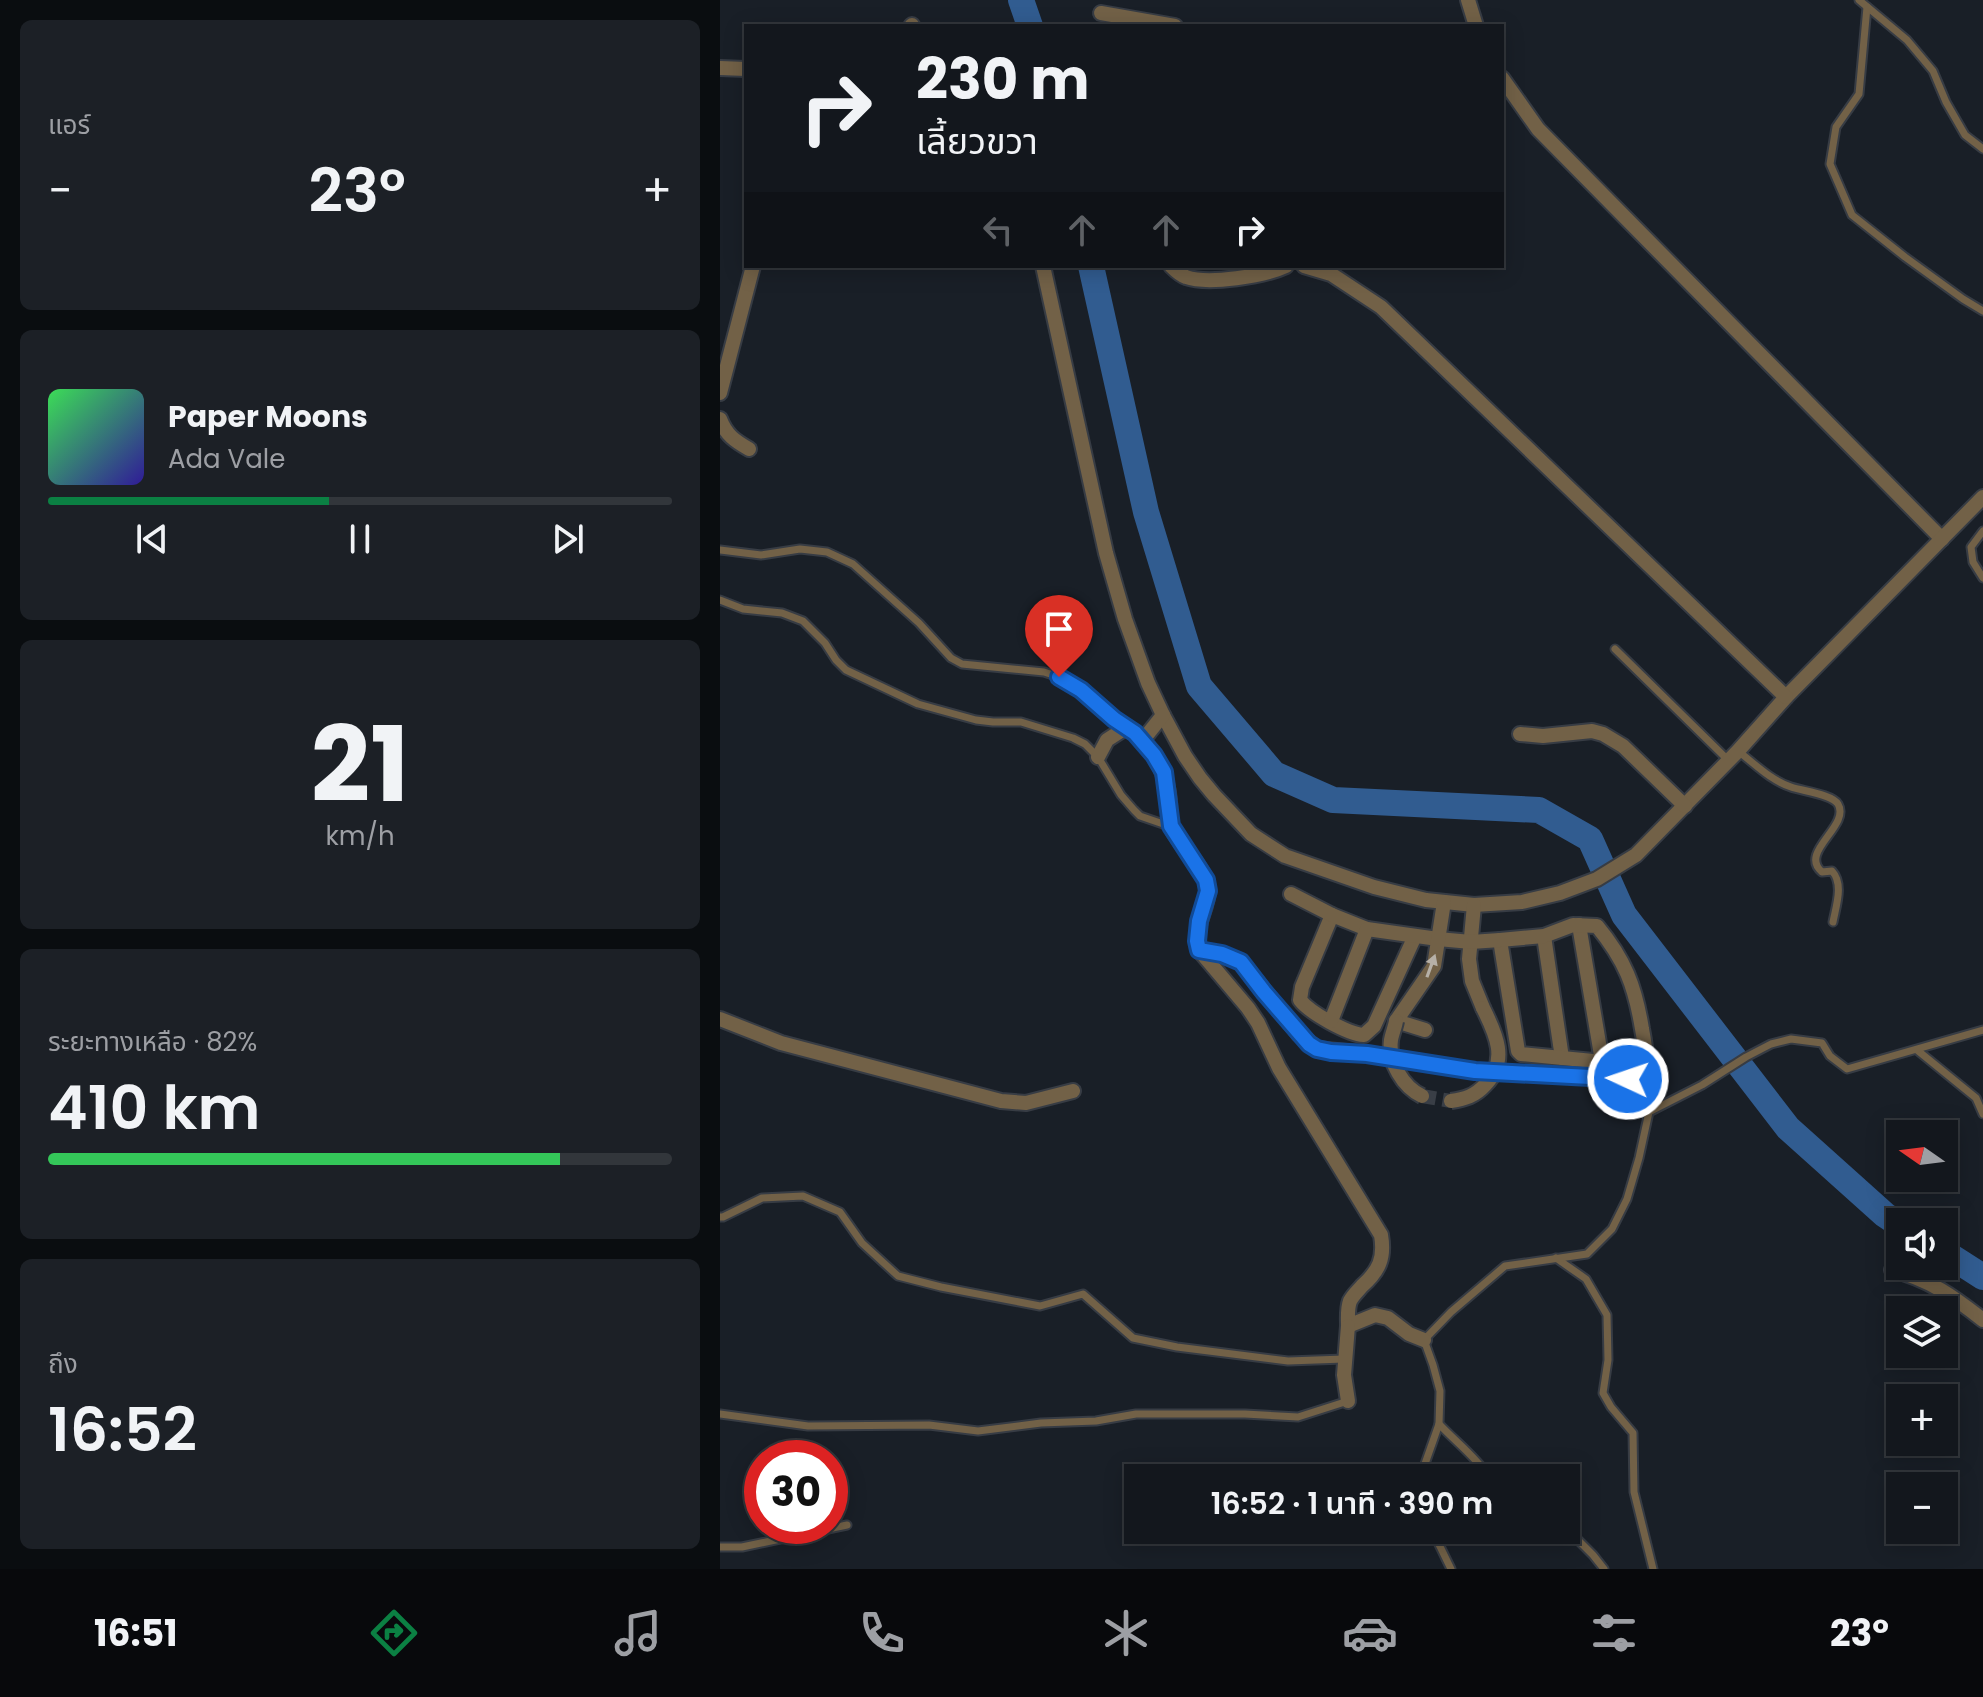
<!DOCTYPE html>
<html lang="th">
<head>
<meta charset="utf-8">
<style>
	body { margin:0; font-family:Poppins,"Noto Sans Thai",sans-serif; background:#1c2026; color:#f1f3f6; height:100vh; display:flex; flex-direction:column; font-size:30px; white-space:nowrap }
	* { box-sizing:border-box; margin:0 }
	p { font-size:26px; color:#9d9fa4 }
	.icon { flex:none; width:44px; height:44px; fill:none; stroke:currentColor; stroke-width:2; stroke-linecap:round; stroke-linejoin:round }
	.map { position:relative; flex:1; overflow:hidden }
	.side { display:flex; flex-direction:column; gap:20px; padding:20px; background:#0a0d10; width:720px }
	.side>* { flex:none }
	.banner { position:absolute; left:24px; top:24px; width:760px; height:244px; border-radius:0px; box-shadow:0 4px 20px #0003,0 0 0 2px #32363b; background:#13171d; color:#f1f3f6; overflow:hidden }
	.needle { width:52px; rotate:284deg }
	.tools { position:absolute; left:1166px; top:1120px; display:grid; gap:16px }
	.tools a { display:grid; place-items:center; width:72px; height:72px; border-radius:0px; background:#13171d; box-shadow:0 4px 20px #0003,0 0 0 2px #32363b; font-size:40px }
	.speed { position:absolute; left:24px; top:1440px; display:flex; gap:16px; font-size:40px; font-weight:700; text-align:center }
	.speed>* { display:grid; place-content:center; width:104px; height:104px; border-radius:50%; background:#13171d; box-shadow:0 4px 20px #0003,0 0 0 2px #32363b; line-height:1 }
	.speed .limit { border:12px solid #d22; background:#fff; color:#111 }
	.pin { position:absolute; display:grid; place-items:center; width:68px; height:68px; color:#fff; margin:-82px -34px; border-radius:50% 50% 50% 0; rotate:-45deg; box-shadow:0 0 8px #0007 }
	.pin .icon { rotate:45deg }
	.me { position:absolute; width:88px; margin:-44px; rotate:273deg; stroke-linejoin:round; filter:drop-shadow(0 0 6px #0008) }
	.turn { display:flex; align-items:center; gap:28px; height:168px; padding:0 40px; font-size:36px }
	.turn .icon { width:104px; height:104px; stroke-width:2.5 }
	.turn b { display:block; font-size:56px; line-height:68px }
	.lanes { display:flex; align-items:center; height:76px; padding:0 40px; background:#0003; justify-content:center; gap:40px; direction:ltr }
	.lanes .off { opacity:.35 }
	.big { font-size:60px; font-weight:600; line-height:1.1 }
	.side .widget { flex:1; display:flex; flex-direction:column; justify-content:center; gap:12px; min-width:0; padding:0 28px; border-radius:12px; background:#1c2026 }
	.side .dial { align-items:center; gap:0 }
	.dial b { font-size:104px; line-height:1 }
	.song { display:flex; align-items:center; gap:24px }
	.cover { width:96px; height:96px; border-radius:12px; background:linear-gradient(135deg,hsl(130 70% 55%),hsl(250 70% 35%)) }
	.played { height:8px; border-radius:4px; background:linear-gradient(90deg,#0b8043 45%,#32363b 45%) }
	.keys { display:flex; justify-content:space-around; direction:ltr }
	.heat { display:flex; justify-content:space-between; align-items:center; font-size:44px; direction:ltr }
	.charge { height:12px; border-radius:6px; background:linear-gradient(90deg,#34c759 82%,#32363b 0) }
	.trip { position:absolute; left:404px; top:1464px; width:456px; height:80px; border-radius:0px; background:#13171d; box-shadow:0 4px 20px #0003,0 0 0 2px #32363b; font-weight:600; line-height:80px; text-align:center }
	.tab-bar { display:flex; height:128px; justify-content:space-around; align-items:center; background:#08090c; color:#9d9fa4 }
	.tab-bar .icon { width:56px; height:56px }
	.tab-bar .on { color:#0b8043 }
	.tab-bar b { font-size:36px; color:#f1f3f6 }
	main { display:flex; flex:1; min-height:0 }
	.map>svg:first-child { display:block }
</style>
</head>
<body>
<main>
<section class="side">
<div class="widget"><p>แอร์</p>
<div class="heat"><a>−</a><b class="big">23°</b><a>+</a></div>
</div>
<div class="widget">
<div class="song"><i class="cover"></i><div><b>Paper Moons</b><p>Ada Vale</p></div></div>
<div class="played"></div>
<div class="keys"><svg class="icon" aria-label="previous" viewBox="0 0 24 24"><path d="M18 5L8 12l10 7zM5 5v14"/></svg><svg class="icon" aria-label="pause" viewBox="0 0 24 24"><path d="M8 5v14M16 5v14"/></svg><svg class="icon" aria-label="next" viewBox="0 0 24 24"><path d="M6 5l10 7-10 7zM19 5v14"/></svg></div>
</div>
<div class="widget dial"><b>21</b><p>km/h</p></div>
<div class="widget"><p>ระยะทางเหลือ · 82%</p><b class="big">410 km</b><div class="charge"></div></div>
<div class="widget"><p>ถึง</p><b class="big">16:52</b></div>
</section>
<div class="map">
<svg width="1263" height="1569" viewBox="0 0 1263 1569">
	<rect width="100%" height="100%" fill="#191f27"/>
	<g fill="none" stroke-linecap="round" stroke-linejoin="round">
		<!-- river -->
		<g stroke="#315c90" stroke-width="26">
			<path d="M301,0L310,26"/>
			<path d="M371,266L426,512L479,686L554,774L613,800L819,810L870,839L904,915L1068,1128L1165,1215L1180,1225"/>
			<path d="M1224,1252L1263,1277"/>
		</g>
		<!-- minor-tunnel -->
		<path stroke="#393e46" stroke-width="14" stroke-dasharray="14 7" stroke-linecap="butt" d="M702,1096L731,1101"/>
		<!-- service casing -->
		<g stroke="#373c44" stroke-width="11">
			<g id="service">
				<path d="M1139,0L1187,40L1213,71L1226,102L1245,135L1263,149"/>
				<path d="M1147,7L1139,94L1116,127L1110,164L1132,215L1185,257L1243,299L1263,311"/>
				<path d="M1263,531L1251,547L1253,562L1263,578"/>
				<path d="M0,550L41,555L80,549L107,552L133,564L199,623L231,658L242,664L324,672L339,677L361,690L394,719L423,740"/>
				<path d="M0,600L23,609L62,613L83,621L105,643L116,660L126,670L198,704L256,720L273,722H301L353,738L365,744L378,757L401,795L414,810L420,816L449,826"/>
				<path d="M895,649L1009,761"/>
				<path d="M1018,751C1035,764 1050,780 1071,787C1082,791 1112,794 1118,804C1131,826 1078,852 1102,872L1112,871C1124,884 1116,906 1113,922"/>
				<path d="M1197,1050L1256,1098L1263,1114"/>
				<path d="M0,1217H3L42,1198L83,1196L120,1212L142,1243L178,1276L221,1287L320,1306L363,1294L413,1338L457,1347L568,1361L624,1359"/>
				<path d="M836,1258L866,1279L887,1315L888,1360L883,1393L891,1407L913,1433L914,1492L933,1569"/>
				<path d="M0,1414L88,1426L209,1425L258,1431L321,1423L376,1421L416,1414H525L578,1417L628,1401"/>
				<path d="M700,1478L719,1424"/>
				<path d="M770,1478C756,1457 736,1442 719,1424L720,1391L713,1365L704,1340L731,1312L785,1266L867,1254L892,1229L907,1199L919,1158L929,1112L982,1085L1026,1057L1051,1044L1071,1039L1102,1043L1110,1056L1127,1069L1263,1030"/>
				<path d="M712,1530L731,1569"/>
				<path d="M827,1530L851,1533L873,1555L884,1569"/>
				<path d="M0,1547H22L127,1525"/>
			</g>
		</g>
		<!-- minor casing -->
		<g stroke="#373c44" stroke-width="18">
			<g id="minor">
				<path d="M748,0L756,26"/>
				<path d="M381,13L455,26"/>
				<path d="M191,26L192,25"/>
				<path d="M0,68L26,69"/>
				<path d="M782,78L818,129L1222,539"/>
				<path d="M323,266L386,553L405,619L428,683L443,715L465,756L480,778L494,795L531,834L565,856L654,887L706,900L754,905L802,902L840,893L877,879L916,855L1018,751L1066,697L1263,497"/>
				<path d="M451,266C455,270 460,275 466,277C488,285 545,276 566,266"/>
				<path d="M584,266L611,274L661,307L1066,697"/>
				<path d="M0,393L33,266"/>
				<path d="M0,419C6,435 15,441 29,449"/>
				<path d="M443,715L423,740C438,760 447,775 449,801C450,809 448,818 451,826C458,843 488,872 488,890C487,912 473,924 479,950L528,1008L538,1023L559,1068L661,1235C665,1258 659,1271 642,1286C638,1291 633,1295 630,1301C627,1309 628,1318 628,1326L655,1315L668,1318L689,1334L704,1340"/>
				<path d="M800,734L823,736L872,731L883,734L903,746L965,806"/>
				<path d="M378,757L387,740L407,727"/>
				<path d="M754,905L749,959L752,981L763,1008"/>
				<path d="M612,915L582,987L580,1000C590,1013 628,1034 644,1035L654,1026L695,936"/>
				<path d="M824,936L842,1058"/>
				<path d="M780,940L798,1051L801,1054L873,1061L878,1060L881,1055L859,925"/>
				<path d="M479,950L502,954L521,962L579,1034L597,1049L647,1054L755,1071L908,1079L920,1077L926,1073C927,1058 925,1044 922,1029C915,986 905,960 877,926L853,925L824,936L780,940L751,942L718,939L647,929L612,915L571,894"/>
				<path d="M0,1019L61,1043L281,1101L306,1103L353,1091"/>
				<path d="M611,1021L647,929"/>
				<path d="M705,1030L676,1021L714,966L724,902"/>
				<path d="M1172,1270C1209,1279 1234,1297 1263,1320"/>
				<path d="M628,1326L624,1375L628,1401"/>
			</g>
		</g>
		<!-- service -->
		<use href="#service" stroke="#726147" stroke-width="7"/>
		<!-- minor -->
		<use href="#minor" stroke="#726147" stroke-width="14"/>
		<!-- minor-bridge casing -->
		<g stroke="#373c44" stroke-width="18" stroke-linecap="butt">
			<g id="minor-bridge">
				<path d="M676,1021C675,1027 672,1034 671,1040C668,1062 683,1087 702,1096"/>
				<path d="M731,1101C745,1099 755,1096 765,1085C789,1061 776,1034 763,1008"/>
			</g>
		</g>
		<!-- minor-bridge -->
		<use href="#minor-bridge" stroke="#726147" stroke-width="14"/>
	</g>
	<!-- one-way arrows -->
	<defs><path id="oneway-solid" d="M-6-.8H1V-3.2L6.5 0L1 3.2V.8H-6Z" transform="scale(2)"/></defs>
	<use fill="#b6b0a7" href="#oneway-solid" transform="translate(711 966) rotate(-70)"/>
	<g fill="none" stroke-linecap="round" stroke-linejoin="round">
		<!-- route casing -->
		<g stroke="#114b97" stroke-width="20">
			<path id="route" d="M339,677L361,690L394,719L415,733L434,755L444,772L451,826L486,880L488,891L479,921L477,941L479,950L502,954L521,962L544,992L589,1044L597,1049L611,1052L647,1054L755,1071L908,1079"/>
		</g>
		<!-- route -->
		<use href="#route" stroke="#1a73e8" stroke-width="14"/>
	</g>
</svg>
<div class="tools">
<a><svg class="needle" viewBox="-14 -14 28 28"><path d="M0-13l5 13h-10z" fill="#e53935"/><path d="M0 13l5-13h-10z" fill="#9d9fa4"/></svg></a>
<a><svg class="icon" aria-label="sound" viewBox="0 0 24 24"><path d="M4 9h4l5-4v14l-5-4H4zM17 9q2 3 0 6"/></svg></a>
<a><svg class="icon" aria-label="layers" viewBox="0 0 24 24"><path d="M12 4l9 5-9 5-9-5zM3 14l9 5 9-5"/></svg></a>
<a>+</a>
<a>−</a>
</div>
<div class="speed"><div class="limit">30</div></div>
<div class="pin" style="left:339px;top:677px;background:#d93025"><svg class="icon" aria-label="arrive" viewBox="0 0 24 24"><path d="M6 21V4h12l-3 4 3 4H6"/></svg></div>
<svg class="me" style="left:908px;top:1079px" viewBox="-20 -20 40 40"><circle r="17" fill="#1a73e8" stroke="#fff" stroke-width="3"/><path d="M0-11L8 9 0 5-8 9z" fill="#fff"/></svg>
<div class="trip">16:52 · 1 นาที · 390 m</div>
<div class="banner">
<div class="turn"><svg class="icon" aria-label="right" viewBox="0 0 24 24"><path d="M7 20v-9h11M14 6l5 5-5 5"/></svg><div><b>230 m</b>เลี้ยวขวา</div></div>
<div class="lanes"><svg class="icon off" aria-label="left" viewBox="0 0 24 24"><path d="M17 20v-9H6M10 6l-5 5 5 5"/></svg><svg class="icon off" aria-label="ahead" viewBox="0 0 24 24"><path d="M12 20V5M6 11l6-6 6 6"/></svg><svg class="icon off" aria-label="ahead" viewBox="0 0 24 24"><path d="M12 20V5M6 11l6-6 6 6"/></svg><svg class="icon" aria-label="right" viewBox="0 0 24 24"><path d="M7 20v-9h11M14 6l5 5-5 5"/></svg></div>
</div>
</div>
</main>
<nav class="tab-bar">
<b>16:51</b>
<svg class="icon on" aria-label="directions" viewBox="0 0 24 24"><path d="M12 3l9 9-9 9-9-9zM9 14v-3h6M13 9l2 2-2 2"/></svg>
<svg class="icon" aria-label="music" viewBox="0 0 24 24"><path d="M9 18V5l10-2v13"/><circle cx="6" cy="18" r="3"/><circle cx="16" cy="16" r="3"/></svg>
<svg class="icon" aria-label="phone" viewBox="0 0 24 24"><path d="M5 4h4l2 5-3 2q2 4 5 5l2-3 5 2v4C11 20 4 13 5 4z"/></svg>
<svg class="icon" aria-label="climate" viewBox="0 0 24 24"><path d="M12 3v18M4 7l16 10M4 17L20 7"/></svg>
<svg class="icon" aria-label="car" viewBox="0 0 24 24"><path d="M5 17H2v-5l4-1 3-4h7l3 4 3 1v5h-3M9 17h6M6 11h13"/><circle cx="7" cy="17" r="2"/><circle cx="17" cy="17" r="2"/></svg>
<svg class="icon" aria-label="filters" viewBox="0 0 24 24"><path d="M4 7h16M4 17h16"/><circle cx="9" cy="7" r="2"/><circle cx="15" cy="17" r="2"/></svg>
<b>23°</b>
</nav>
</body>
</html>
